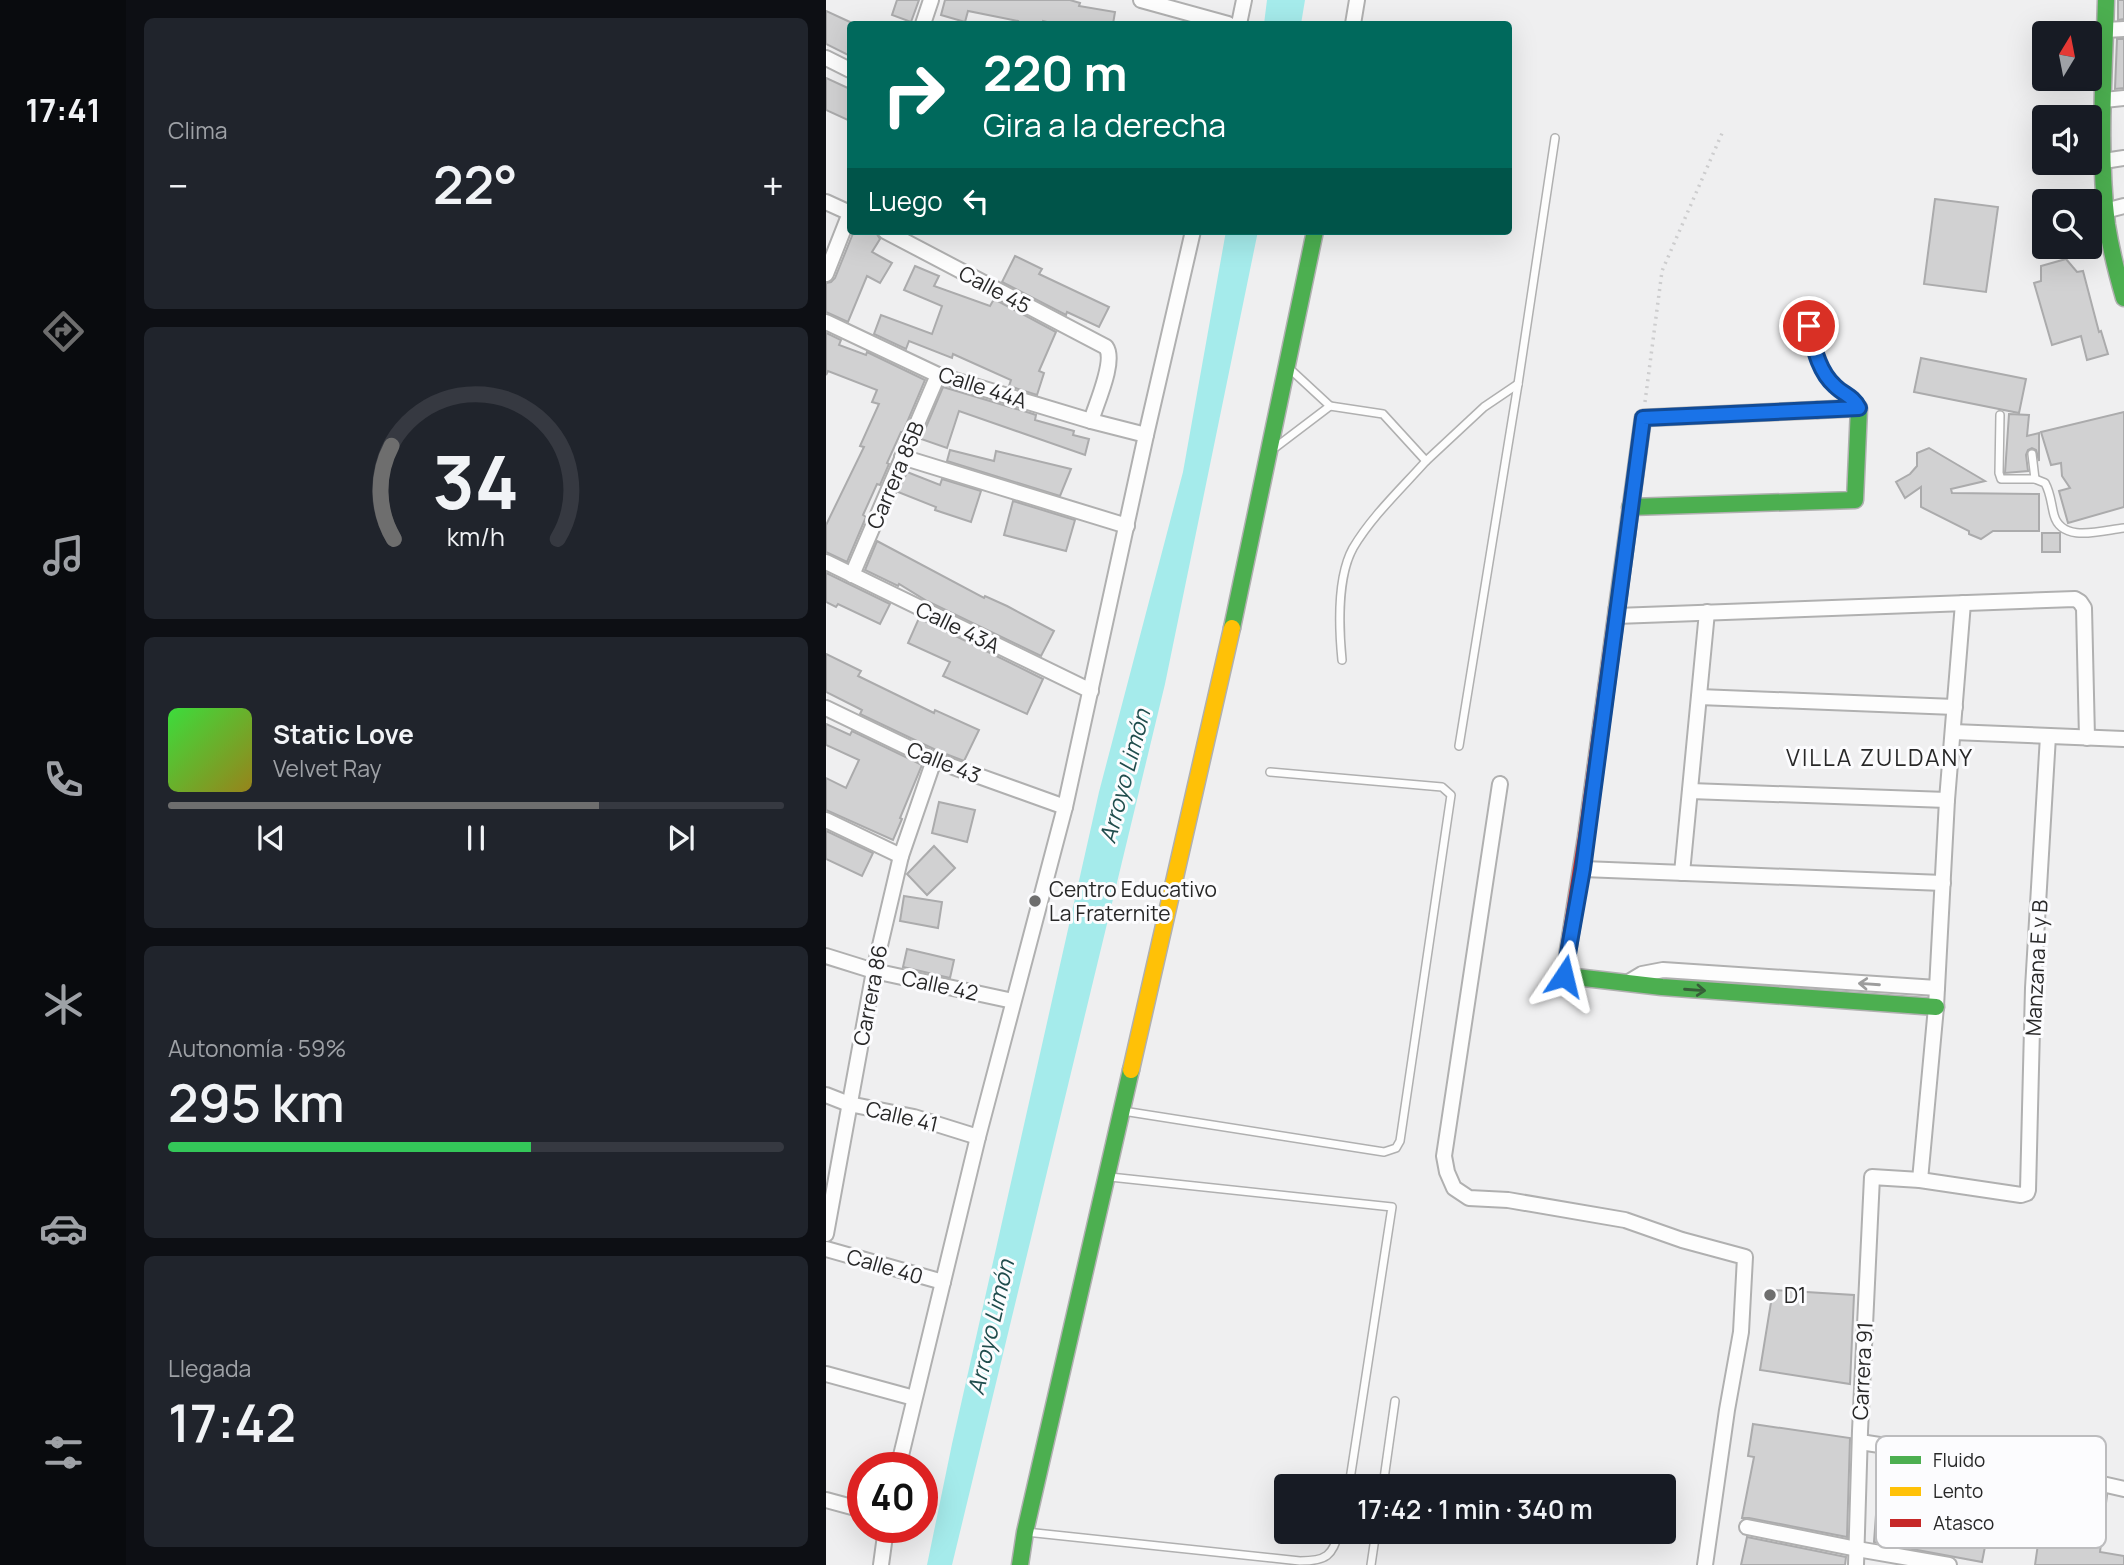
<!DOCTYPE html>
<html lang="es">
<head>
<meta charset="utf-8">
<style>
	body { margin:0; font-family:Manrope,sans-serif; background:#20242c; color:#f1f3f6; height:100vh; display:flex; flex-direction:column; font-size:26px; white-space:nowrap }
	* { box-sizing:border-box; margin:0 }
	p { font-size:23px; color:#9ea1a6 }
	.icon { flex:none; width:38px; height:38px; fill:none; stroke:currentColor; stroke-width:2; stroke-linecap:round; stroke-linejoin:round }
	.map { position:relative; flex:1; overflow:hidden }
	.details { display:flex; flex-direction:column; gap:18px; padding:18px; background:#0d0f14; width:700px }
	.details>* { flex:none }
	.guide { position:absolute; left:21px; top:21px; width:665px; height:214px; border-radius:7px; box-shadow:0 7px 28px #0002; background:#00695c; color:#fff; overflow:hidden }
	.needle { width:46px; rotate:10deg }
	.tools { position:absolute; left:1206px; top:21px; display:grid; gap:14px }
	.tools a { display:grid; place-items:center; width:70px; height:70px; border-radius:7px; background:#171b24; box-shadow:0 7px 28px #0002; font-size:35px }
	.speed { position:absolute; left:21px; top:1452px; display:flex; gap:14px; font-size:35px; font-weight:700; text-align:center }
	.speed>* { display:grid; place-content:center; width:91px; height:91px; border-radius:50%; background:#171b24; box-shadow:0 7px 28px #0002; line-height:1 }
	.speed .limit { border:10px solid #d22; background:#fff; color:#111 }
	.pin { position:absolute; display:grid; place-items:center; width:60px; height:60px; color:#fff; margin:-30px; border:4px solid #fff; border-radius:50%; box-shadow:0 2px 7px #0007 }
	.me { position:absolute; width:77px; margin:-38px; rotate:10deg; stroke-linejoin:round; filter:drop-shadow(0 0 5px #0008) }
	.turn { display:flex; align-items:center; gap:24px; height:147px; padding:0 21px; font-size:32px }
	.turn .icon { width:91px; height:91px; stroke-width:2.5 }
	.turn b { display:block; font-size:49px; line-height:60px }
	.then { display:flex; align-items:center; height:66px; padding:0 21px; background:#0003; gap:14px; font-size:26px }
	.big { font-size:52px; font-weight:600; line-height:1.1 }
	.details .card { flex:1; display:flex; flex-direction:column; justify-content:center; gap:10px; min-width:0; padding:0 24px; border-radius:10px; background:#20242c }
	.details .dial { align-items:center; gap:0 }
	.dial svg { height:182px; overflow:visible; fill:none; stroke:#363941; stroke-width:7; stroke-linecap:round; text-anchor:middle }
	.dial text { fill:#f1f3f6; stroke:none }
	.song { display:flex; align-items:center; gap:21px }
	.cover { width:84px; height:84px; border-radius:10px; background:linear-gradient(135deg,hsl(120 70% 55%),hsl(50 70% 35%)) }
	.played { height:7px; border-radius:4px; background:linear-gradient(90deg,#6e6e6e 70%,#363941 70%) }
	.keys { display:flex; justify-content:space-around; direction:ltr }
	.heat { display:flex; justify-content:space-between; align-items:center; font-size:38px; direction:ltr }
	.charge { height:10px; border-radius:5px; background:linear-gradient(90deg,#34c759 59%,#363941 0) }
	.trip { position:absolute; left:448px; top:1474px; width:402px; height:70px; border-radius:7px; background:#171b24; box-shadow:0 7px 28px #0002; font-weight:600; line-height:70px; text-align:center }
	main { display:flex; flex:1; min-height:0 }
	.tab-bar { display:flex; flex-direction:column; width:126px; justify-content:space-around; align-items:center; background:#090b0e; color:#9ea1a6 }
	.tab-bar .icon { width:49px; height:49px }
	.tab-bar .active { color:#6e6e6e }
	.tab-bar b { font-size:32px; color:#f1f3f6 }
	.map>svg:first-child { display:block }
</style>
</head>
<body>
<main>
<nav class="tab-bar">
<b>17:41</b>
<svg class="icon active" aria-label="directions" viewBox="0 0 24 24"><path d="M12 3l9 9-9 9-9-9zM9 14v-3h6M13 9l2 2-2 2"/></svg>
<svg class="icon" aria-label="music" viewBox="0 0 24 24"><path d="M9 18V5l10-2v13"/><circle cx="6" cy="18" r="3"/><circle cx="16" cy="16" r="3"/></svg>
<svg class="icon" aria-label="phone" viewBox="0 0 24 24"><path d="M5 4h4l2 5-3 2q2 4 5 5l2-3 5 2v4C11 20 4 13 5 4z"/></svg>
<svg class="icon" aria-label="climate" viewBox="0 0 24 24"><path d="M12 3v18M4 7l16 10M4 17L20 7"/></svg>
<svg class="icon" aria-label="car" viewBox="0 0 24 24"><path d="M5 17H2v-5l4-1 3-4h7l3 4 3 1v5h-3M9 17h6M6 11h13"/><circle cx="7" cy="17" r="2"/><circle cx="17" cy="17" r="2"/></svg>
<svg class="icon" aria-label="filters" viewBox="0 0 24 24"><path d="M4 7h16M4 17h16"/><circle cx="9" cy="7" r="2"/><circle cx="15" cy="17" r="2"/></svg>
</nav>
<section class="details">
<div class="card"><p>Clima</p>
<div class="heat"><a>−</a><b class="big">22°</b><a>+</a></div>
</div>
<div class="card dial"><svg viewBox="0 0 100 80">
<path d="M14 69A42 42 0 1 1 86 69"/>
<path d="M14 69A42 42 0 0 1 13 28" stroke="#6e6e6e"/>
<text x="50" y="56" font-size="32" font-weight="700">34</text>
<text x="50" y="72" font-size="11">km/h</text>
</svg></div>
<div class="card">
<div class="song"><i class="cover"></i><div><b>Static Love</b><p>Velvet Ray</p></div></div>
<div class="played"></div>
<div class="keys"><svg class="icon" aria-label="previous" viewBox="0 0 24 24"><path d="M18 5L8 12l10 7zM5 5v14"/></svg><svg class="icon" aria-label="pause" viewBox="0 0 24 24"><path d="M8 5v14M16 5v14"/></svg><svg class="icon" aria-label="next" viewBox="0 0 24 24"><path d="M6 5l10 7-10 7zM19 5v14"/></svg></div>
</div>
<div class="card"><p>Autonomía · 59%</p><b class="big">295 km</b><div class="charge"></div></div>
<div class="card"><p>Llegada</p><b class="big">17:42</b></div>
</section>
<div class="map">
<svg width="1298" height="1565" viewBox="0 0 1298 1565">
	<rect width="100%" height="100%" fill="#efeff0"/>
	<!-- water -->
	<g fill="#a5ebeb">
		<path d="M441,0H479L475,24H438Z"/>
		<path d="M400,231H432L339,684L126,1565H101L126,1444L273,792L357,472Z"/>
	</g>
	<!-- building -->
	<g fill="#d1d1d2" stroke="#ababac" stroke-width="2">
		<path d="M71,0H93L85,22L66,15Z"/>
		<path d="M119,0H244L254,3L253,6L289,12L287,24H229L217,21L216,24H191L192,21L142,11L139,22L115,15Z"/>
		<path d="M1292,0H1298V19L1292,20Z"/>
		<path d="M0,11L24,22V56L0,44Z"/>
		<path d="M1291,39H1298V88L1289,89Z"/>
		<path d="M0,78L24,89V121L0,110Z"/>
		<path d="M1109,199L1172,207L1160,292L1098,284Z"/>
		<path d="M28,231H49L54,239L46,252L66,263L54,283L41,276L22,322L0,312V283L5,282L9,278Z"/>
		<path d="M189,256L216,269L213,274L283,307L273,327L241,312L240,315L176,282Z"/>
		<path d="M1240,259L1251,272L1257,271L1273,332L1275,331L1282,354L1261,360L1255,336L1226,345L1208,283L1215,281V266Z"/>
		<path d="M89,266L113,276L108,286L164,306L168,299L230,332L213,371L218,373L211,395L183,386L185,380L127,354L126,358L83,341L80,349L48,334L55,315L106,334L116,306L78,290Z"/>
		<path d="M0,333L15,340L13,345L40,355L41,352L99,380L77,432H75L61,463L63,464L54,485L51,484L37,515L40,517L21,562L0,552V525L38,447L34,446L53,404L46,402L51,390L2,371L0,375Z"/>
		<path d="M1095,358L1200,379L1193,413L1088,392Z"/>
		<path d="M117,387L204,413L210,415L209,420L248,431L247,435L263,439L259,455L133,411L121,448L95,439Z"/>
		<path d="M1298,412V507L1242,523L1233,491L1244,488L1236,476L1235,463L1225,465L1215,432Z"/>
		<path d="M1183,414L1203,415L1201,436L1213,433V461L1210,450L1206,448L1202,450L1200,455L1202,471L1179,473Z"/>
		<path d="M1103,448L1159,481L1125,489L1126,493L1213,494V531H1167L1155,539L1143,534V531L1095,507V487L1079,498L1070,482L1084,474L1091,466V453Z"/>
		<path d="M124,450L168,461L170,451L245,469L234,496L121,461Z"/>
		<path d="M81,472L114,485L116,479L155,491L145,522L109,510L110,507L72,492Z"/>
		<path d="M187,501L249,520L240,551L178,535Z"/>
		<rect x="1216" y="533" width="18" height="19"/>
		<path d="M51,541L158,598L159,596L181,606L228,631L215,656L101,601L73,584L72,586L39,570Z"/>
		<path d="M0,573L64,604L54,624L12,604L10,607L0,602Z"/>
		<path d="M93,618L217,679L201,714L117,676L124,662L82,643Z"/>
		<path d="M0,654L35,671L32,676L108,713L109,710L153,730L138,761L112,751L34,714L36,710L0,692Z"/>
		<path d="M0,724L24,735L26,731L96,765L74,818L76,819L67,840L0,810V778L20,788L33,760L0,745Z"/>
		<path d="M113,802L149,810L141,842L106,833Z"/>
		<path d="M0,831L47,853L36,876L0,859Z"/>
		<path d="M108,846L129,868L101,895L81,874Z"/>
		<path d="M78,896L116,902L112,928L74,921Z"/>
		<path d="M81,949L128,960L124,978L77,967Z"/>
		<path d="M947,1290L1028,1295L1024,1384L934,1370Z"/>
		<path d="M927,1424L1024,1438L1021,1537L923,1518H916L928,1457L922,1456Z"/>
		<path d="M1082,1459L1187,1475L1181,1510L1167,1506L1156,1562L1048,1542L1051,1501L1057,1503L1062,1461Z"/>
		<path d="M1247,1489L1281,1495L1274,1552L1298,1556V1565H1209L1212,1544L1241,1547Z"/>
		<path d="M921,1537L1020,1557L1019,1565H915Z"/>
	</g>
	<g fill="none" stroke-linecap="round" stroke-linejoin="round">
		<!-- lane casing -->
		<g stroke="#b0b0b0" stroke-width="10">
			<g id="lane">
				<path d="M983,326C988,347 993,372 1010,388C1018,395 1026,396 1032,405"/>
				<path d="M464,369L504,406"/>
				<path d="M1174,415L1173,473L1175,479H1209L1219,483C1225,494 1225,504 1228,515C1236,544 1277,530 1298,528"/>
				<path d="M450,447L504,406L557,414L600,461L658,407L692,384"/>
				<path d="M1206,454L1209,479"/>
				<path d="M516,660C513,629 511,577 527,548C546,516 575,489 600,461"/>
				<path d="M633,746L692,384L729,138"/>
				<path d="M297,1111L558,1152L570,1148L574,1141L625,795L616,787L444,772"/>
				<path d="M284,1177L566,1207L523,1486"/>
				<path d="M557,1486L569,1401"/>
				<path d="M200,1532L474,1561C500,1561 507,1556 513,1531"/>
				<path d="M545,1565L550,1531"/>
			</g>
		</g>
		<!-- street casing -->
		<g stroke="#b0b0b0" stroke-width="18">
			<g id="street">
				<path d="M315,0L402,24"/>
				<path d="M97,24L105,0"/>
				<path d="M413,24L418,0"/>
				<path d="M527,24L531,0"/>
				<path d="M1280,30L1298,29"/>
				<path d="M0,58L24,70"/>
				<path d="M1278,100L1298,98"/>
				<path d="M1278,161L1298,158"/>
				<path d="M0,202L24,213L0,274"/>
				<path d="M1279,211L1298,206"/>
				<path d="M59,231L280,347C290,361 270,404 265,421"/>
				<path d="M0,322L112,375L265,421L320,435"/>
				<path d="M76,457L301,526"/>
				<path d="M0,562L265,691"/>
				<path d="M26,575L112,375"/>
				<path d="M790,616L1249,599L1254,602L1258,608L1261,738"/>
				<path d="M873,697L1129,707"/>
				<path d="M0,708L108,760L239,807"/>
				<path d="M1127,732L1298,739"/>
				<path d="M674,784L618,1156L621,1172L628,1188L643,1198L682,1200L799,1220L856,1240L919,1257L915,1332L901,1410L879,1565"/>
				<path d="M864,791L1121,800"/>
				<path d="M0,820L75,856"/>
				<path d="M757,869L1117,883"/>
				<path d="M856,873L881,612"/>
				<path d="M0,956L48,971L187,1001"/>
				<path d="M801,983L816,974L837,970L1111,988"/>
				<path d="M0,1095L23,1104L88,1117L152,1137"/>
				<path d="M1094,1180L1110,1007L1121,800L1137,603"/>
				<path d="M0,1234L48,971L75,856L108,760"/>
				<path d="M0,1249L117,1282"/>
				<path d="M0,1374L88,1398"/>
				<path d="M1034,1442L1210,1469L1298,1489"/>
				<path d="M72,1468L152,1137L239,807L320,435L367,231"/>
				<path d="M0,1500L37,1510"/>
				<path d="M921,1527L1031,1549L1123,1565"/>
				<path d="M55,1565L60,1528"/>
				<path d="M1030,1565L1034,1431L1046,1177L1094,1180L1195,1195L1201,1193L1202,1190L1207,988L1222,736"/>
			</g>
		</g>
		<!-- fast casing -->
		<g stroke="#b0b0b0" stroke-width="19">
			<g id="fast">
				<path d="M1280,0C1278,75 1272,150 1281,225C1285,250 1291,274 1298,298"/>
				<path d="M804,507L1029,500L1033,408L991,410"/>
				<path d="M406,628L489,231"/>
				<path d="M741,976L836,987L1110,1007"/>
				<path d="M194,1565L199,1532L305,1070"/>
			</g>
		</g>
		<!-- slow casing -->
		<g stroke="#b0b0b0" stroke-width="19">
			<g id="slow">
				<path d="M791,608L817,418L991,410"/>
				<path d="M305,1070L406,628"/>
			</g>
		</g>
		<!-- jam casing -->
		<g stroke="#b0b0b0" stroke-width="19">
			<path id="jam" d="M741,976H738L760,837L791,608"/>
		</g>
		<!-- path -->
		<path stroke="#cdcdce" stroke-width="3.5" stroke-dasharray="2 5" stroke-linecap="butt" d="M819,402L836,271L897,131"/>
		<!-- lane -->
		<use href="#lane" stroke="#fdfdfd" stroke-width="7"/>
		<!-- street -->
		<use href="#street" stroke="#fdfdfd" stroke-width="14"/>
		<!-- fast -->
		<use href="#fast" stroke="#4caf50" stroke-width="16"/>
		<!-- slow -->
		<use href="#slow" stroke="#ffc107" stroke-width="16"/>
		<!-- jam -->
		<use href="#jam" stroke="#c62828" stroke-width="16"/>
	</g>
	<!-- one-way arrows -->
	<defs><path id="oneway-shaft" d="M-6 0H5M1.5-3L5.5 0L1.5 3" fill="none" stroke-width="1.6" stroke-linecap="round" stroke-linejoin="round" transform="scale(1.75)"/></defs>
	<use stroke="#9d9d9d" href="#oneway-shaft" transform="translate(1043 984) rotate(-176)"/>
	<use stroke="#365e38" href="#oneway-shaft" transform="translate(869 990) rotate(4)"/>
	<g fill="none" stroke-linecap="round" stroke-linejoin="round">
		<!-- route casing -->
		<g stroke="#114b97" stroke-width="18">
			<path id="route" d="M738,976L757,869L817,418L1033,408C1027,396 1018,395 1009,386C992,371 988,347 983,326"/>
		</g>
		<!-- route -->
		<use href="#route" stroke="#1a73e8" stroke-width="12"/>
	</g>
	<!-- markers -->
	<g fill="#6e6e6e" stroke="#fcfcfe" stroke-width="2.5">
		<circle cx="209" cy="901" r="7"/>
		<circle cx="944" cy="1295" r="7"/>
	</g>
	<g text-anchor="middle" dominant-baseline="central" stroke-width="6" stroke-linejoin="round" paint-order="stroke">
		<!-- street labels -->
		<g font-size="21" fill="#282828" stroke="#fcfcfe">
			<text transform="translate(169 289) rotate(28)">Calle 45</text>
			<text transform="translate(157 387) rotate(18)">Calle 44A</text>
			<text transform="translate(69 475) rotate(-67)">Carrera 85B</text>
			<text transform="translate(132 627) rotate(26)">Calle 43A</text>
			<text transform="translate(118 762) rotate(22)">Calle 43</text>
			<text transform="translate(1210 968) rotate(-87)">Manzana E y B</text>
			<text transform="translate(114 985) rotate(12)">Calle 42</text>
			<text transform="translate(44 995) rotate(-79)">Carrera 86</text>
			<text transform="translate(76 1116) rotate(13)">Calle 41</text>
			<text transform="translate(59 1266) rotate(16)">Calle 40</text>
			<text transform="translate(1036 1371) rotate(-87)">Carrera 91</text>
		</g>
		<!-- poi labels -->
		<g font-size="21" fill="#282828" stroke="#fcfcfe" text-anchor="start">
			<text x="223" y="889">Centro Educativo<tspan x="223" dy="24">La Fraternite</tspan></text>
			<text x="958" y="1295">D1</text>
		</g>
		<!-- neighbourhood labels -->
		<g font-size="23" letter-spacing="2" fill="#282828" stroke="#fcfcfe">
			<text x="1054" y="757">VILLA ZULDANY</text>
		</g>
		<!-- water labels -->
		<g font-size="23" font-style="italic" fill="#204d4d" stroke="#fcfcfe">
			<text transform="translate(298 776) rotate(-75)">Arroyo Limón</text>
			<text transform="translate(164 1327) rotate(-77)">Arroyo Limón</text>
		</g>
	</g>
	<!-- legend -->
	<rect x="1050" y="1436" width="230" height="112" rx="10" fill="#fcfcfe" stroke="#bcbcbe" stroke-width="2"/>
	<rect x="1064" y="1456" width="31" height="8" fill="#4caf50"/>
	<rect x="1064" y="1487" width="31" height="9" fill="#ffc107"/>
	<rect x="1064" y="1519" width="31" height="8" fill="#c62828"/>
	<g font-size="19" fill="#282828">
		<text x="1107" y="1467">Fluido</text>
		<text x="1107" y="1498">Lento</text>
		<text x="1107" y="1530">Atasco</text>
	</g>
</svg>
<div class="tools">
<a><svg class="needle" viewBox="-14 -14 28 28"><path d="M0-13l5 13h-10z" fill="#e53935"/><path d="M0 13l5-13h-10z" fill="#9ea1a6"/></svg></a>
<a><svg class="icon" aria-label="sound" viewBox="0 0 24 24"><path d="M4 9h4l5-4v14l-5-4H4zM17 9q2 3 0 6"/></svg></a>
<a><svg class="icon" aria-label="search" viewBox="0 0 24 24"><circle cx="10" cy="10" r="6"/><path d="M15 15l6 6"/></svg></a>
</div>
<div class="speed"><div class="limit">40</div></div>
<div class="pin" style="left:983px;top:326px;background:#d93025"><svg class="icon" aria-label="arrive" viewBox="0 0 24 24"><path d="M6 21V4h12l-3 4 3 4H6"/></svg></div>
<svg class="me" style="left:738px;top:976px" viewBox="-20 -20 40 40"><path d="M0-17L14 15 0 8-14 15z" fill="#1a73e8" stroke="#fff" stroke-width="4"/></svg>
<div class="trip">17:42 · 1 min · 340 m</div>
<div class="guide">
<div class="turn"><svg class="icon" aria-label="right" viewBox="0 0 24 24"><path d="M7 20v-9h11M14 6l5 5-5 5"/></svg><div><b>220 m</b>Gira a la derecha</div></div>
<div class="then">Luego<svg class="icon" aria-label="left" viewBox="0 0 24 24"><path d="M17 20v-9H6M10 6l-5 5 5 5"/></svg></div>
</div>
</div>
</main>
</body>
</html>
